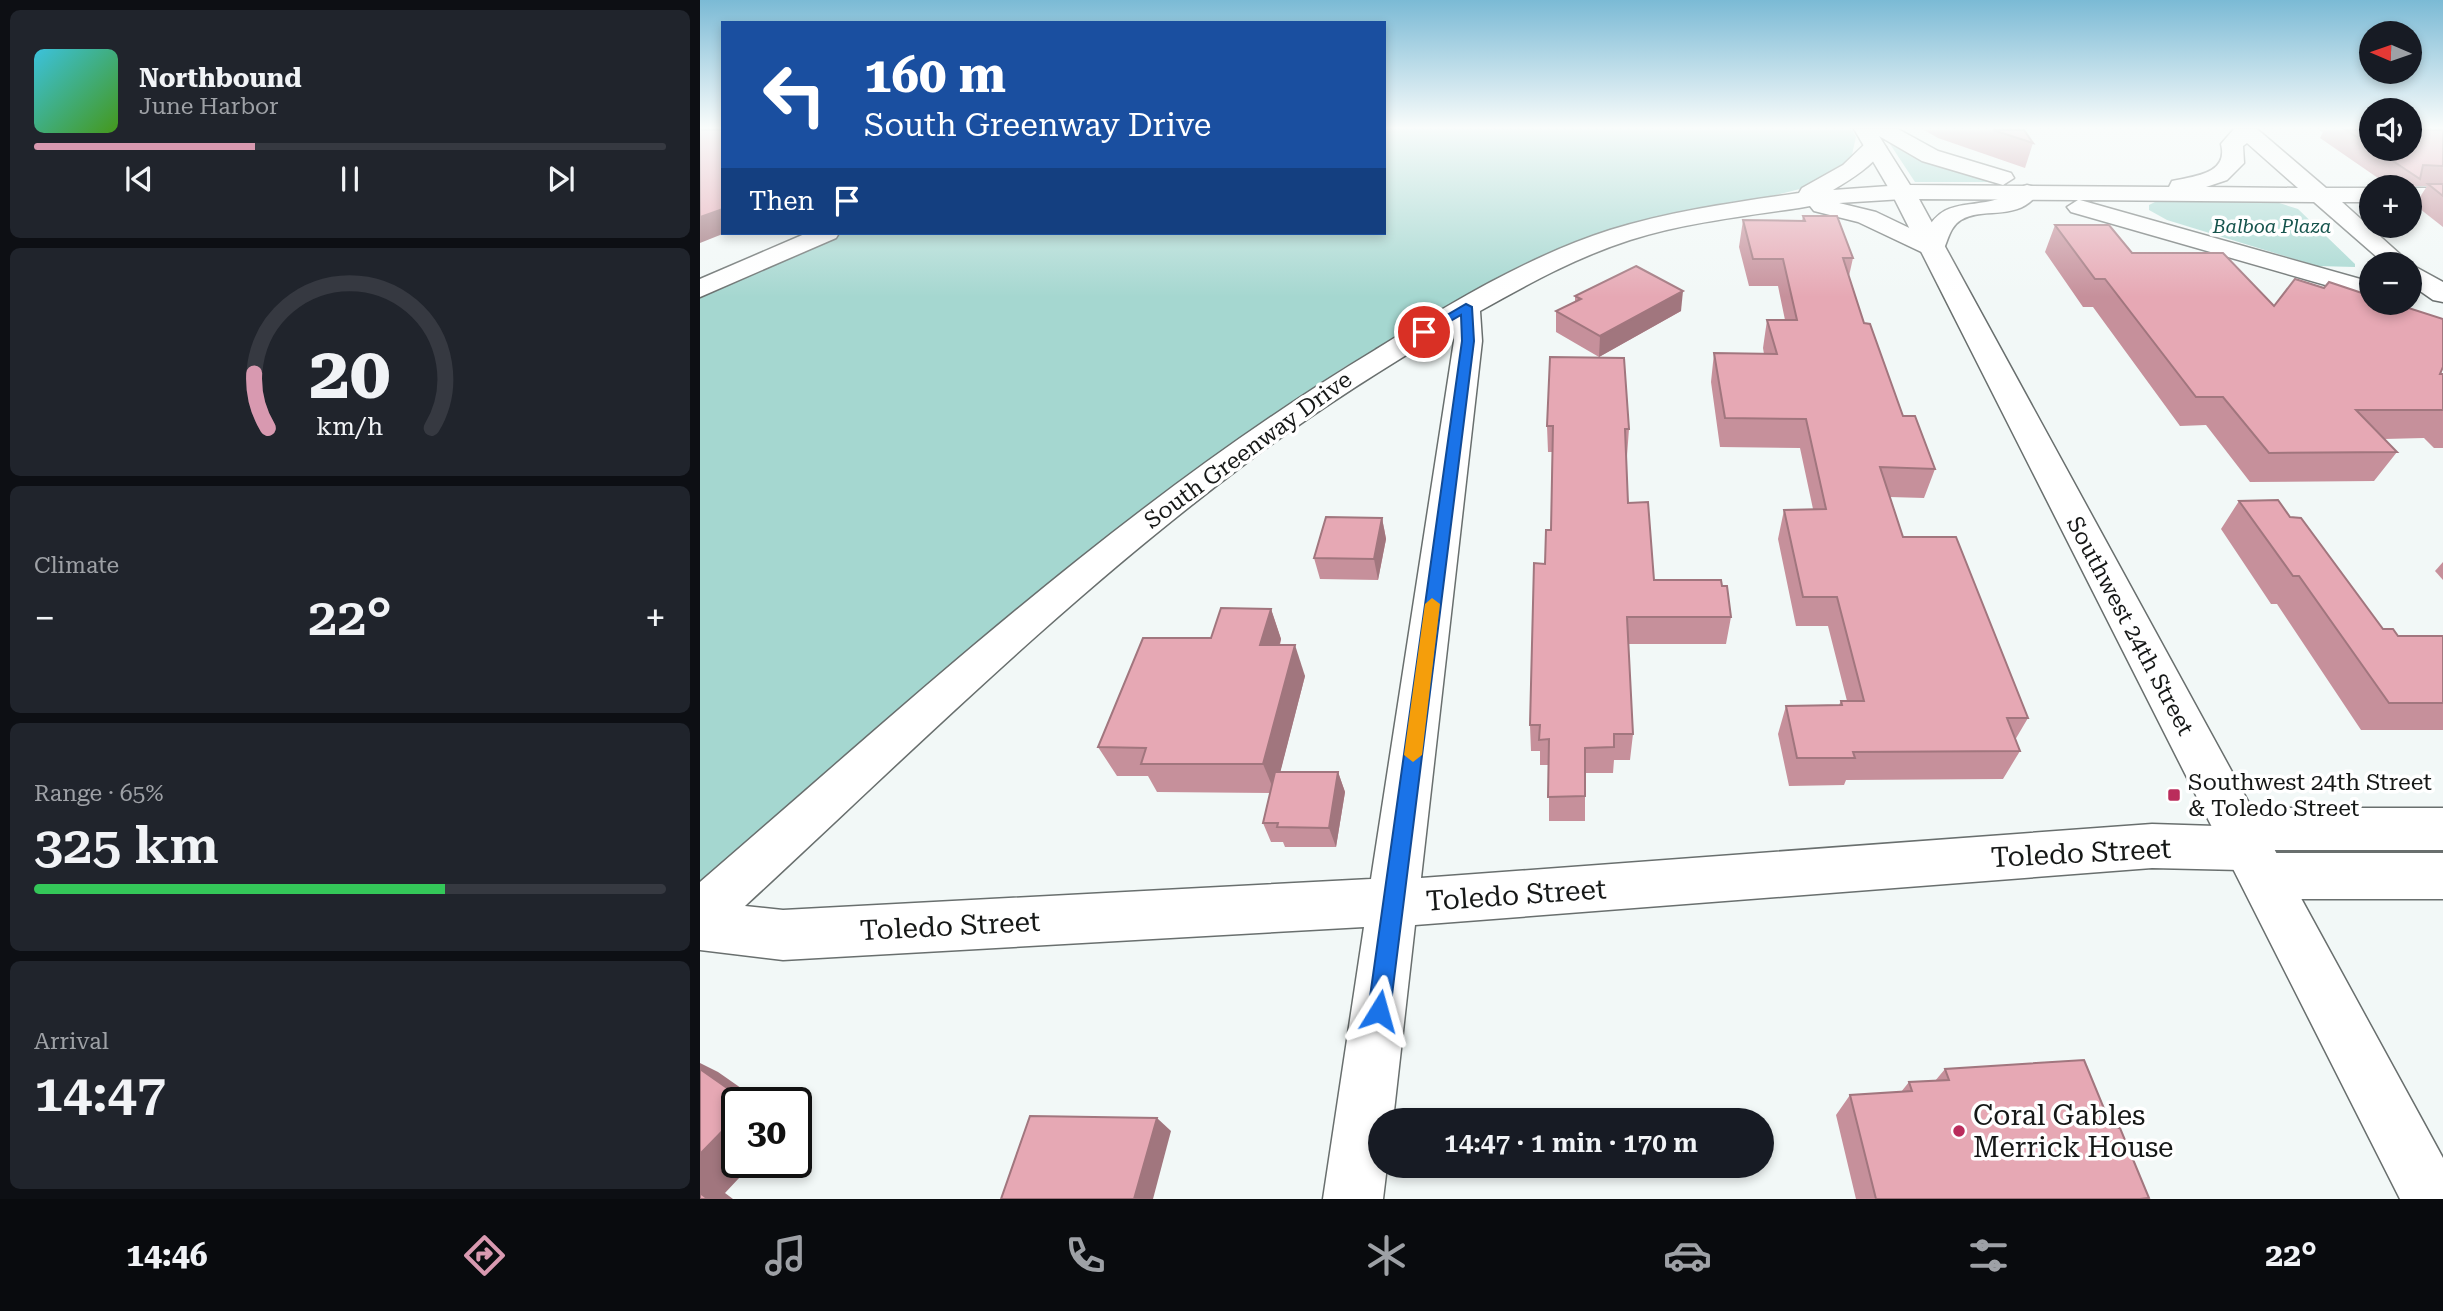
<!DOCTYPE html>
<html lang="en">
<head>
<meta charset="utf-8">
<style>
	body { margin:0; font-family:"Roboto Serif",serif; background:#20242c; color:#f1f3f6; height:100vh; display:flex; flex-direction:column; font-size:26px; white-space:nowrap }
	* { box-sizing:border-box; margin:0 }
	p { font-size:23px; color:#9ea1a6 }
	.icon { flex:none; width:38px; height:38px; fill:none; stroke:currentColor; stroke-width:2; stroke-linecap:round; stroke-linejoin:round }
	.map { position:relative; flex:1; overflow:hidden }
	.drawer { display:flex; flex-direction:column; gap:10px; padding:10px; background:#0d0f14; width:700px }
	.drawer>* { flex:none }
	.hud { position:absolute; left:21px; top:21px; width:665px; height:214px; border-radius:0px; box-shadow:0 4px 10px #0003; background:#1a4fa0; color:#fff; overflow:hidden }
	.needle { width:46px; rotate:272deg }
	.buttons { position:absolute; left:1659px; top:21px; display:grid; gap:14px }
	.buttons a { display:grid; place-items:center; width:63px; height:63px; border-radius:50%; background:#171b24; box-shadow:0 4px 10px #0003; font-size:35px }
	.speed { position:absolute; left:21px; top:1087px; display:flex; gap:14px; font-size:35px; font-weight:700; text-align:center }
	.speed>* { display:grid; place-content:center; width:91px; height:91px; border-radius:50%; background:#171b24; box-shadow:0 4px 10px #0003; line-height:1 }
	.speed .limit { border:4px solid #111; border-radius:10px; background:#fff; color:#111 }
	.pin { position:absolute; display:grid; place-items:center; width:60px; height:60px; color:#fff; margin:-30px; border:4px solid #fff; border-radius:50%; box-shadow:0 2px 7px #0007 }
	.me { position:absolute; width:77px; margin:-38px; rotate:8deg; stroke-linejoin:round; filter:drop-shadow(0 0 5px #0008) }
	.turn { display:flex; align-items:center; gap:24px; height:147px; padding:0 28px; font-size:32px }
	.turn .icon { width:91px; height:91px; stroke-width:2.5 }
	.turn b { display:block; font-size:49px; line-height:60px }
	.then { display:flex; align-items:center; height:66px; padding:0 28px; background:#0003; gap:14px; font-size:26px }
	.big { font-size:52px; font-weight:600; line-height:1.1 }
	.drawer .widget { flex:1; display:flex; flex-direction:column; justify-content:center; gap:10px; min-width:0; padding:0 24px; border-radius:10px; background:#20242c }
	.drawer .dial { align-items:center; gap:0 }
	.dial svg { height:182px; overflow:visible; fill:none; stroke:#363941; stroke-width:7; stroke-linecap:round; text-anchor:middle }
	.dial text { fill:#f1f3f6; stroke:none }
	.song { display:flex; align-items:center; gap:21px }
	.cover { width:84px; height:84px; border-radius:10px; background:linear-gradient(135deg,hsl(190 70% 55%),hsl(100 70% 35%)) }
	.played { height:7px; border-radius:4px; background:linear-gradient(90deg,#d899b0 35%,#363941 35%) }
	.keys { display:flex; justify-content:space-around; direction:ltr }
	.heat { display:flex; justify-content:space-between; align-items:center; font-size:38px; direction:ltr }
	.charge { height:10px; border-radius:5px; background:linear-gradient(90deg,#34c759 65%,#363941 0) }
	.trip { position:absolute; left:668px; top:1108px; width:406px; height:70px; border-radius:35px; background:#171b24; box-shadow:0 4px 10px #0003; font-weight:600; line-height:70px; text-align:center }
	.dock { display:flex; height:112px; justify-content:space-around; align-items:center; background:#090b0e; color:#9ea1a6 }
	.dock .icon { width:49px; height:49px }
	.dock .current { color:#d899b0 }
	.dock b { font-size:32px; color:#f1f3f6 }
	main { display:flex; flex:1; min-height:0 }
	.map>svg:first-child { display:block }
</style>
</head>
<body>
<main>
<section class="drawer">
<div class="widget">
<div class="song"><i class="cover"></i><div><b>Northbound</b><p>June Harbor</p></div></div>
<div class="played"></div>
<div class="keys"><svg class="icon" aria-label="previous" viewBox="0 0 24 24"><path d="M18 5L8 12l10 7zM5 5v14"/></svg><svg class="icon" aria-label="pause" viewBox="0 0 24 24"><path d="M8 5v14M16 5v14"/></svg><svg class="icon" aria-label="next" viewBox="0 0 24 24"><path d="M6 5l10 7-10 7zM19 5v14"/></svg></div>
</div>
<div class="widget dial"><svg viewBox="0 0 100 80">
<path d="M14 69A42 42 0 1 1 86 69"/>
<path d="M14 69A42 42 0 0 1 8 45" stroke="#d899b0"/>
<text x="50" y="56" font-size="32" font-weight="700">20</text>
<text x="50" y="72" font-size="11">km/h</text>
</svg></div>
<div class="widget"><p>Climate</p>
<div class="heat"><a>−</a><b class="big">22°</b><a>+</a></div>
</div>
<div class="widget"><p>Range · 65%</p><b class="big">325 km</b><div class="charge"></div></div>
<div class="widget"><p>Arrival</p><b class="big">14:47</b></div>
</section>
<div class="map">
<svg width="1743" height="1199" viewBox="0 0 1743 1199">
	<rect width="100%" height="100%" fill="#f2f8f7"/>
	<!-- green -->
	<g fill="#a5d7d0">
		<path d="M684,129L1152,130L1156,137L1151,159L1142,168L1104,188L858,250L802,275L643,368L565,421L467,494L0,892V295L141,233H684Z"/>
		<path d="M1186,138L1297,182H1215Z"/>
		<path d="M1573,201L1598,209L1655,264V267L1617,266L1467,220L1449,210V205L1455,202Z"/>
	</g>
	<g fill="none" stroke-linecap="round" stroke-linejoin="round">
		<!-- minor casing -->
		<g stroke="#696f6e" stroke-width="3">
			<g id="minor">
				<path d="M1175,141L1186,147C1172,166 1153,178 1133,190L1203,185L1211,187L1215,192L1211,197L1203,199L1139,203L1176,212L1224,235C1242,198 1264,209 1298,199C1309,196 1316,188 1327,185L1335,187L1339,192C1318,223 1284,206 1261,220C1248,228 1248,244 1241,254L1232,257L1158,222L1114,211L1110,206L1099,208C1043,216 984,223 930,240C877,257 828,284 780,311L782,341L721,878L1452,824L1516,826L1521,814L1538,808H1743V850H1570L1568,853H1743V899H1563L1546,892L1539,876L1541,870L1452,868L715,925L693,1120H681V1166H687L683,1199H623L664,927L83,960L0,950V882C217,695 428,499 675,350C750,304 826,257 910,230C971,211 1036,202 1099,193L1102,188L1143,165L1167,142ZM753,327L754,341L671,879L83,910L45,906C207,756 364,600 541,467C608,416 680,370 753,327Z"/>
				<path d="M107,233H139L136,238L0,297V279Z"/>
			</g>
		</g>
		<!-- tertiary casing -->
		<g stroke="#696f6e" stroke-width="3">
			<g id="tertiary">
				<path d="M1154,129H1198L1238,151L1311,173L1314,178L1303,185L1222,161L1179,136L1210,185L1469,187L1472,181C1494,176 1529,174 1521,144L1534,129H1557L1626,188H1671V202H1642L1712,265L1743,282V302L1733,300L1710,284V264H1685L1614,202L1380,200L1671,282V298L1371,212L1367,207L1378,200L1219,199L1743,1158V1199H1700L1191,192ZM1547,143L1598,188L1506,187L1527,180L1544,163L1543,146Z"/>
				<rect x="1710" y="188" width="33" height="14"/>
			</g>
		</g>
		<!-- minor -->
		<use href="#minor" fill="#fff" fill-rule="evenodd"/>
		<!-- tertiary -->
		<use href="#tertiary" fill="#fff" fill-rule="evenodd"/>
	</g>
	<!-- wall -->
	<g fill="#c6909b">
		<path d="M1224,130H1324L1333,143L1325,168L1238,138Z"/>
		<path d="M1619,130H1671V149H1710L1743,130V227L1715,205L1727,186H1716L1710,195V187H1691L1620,138L1623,132Z"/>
		<path d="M1103,216L1153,258L1149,276L1164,323L1203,416L1235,469L1224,498L1190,497L1203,537L1328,718L1315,740L1320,751L1303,779L1146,780L1144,785L1089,786L1078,734L1086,706L1139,705L1141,701H1147L1128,626H1096L1078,539L1084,510L1113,509L1100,448L1020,447L1011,382L1014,353L1064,354L1063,348L1067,320H1085L1078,286H1049L1039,247L1043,220L1102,221Z"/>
		<path d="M1355,225L1574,306L1740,374H1743V448H1734L1724,438L1684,439L1697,452L1674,481L1550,482L1506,425L1480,426L1393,307H1383L1345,252Z"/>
		<path d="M875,296L981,311L899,357L856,332V311L875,302Z"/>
		<path d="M847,426L929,429L927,456H926L928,503L954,580L1022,586L1031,617L1026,644H928L933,734L930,760H914L913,773H885V821H849V765H840V751H831L830,725L845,564L851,530L852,452H848Z"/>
		<path d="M1539,501L1590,517L1683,629L1698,636H1743V730H1661L1577,604H1571L1521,529Z"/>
		<path d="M682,518L686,539L678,580L620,579L614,558Z"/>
		<path d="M1743,562V580L1735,571Z"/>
		<path d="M571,609L581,639L580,645L605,676L580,772H638L645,792L636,847H585L583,842H571L563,823L570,793L457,792L448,776H417L398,747L511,638Z"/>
		<path d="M1245,1069L1412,1128L1449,1198L1446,1199H1156L1136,1115L1150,1095L1201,1092L1209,1082L1235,1081Z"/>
	</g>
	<!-- shaded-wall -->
	<g fill="#a1767e">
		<path d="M23,209V233H25L0,243V217Z"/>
		<path d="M983,291L981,311L899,357L900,336Z"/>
		<path d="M682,518L686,539L678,580L674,559Z"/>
		<path d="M571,609L581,639L571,675L560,645Z"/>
		<path d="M595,645L605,676L575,793L563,764Z"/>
		<path d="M638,772L645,792L636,847L629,828Z"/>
		<path d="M0,1063L18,1072L61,1102H47L0,1069Z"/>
		<path d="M37,1116V1162H54L25,1193L33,1199H8L0,1193V1154Z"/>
		<path d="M457,1118L471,1131L453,1199H434Z"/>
	</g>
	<!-- building -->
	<g fill="#e6a8b4" stroke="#a1767e" stroke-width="2">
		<path d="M0,130H23V209L0,217Z"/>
		<path d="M1293,130H1324L1333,143Z"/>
		<path d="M1646,130H1671V146Z"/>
		<path d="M1710,130H1743V166L1723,165L1720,179L1675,149H1710Z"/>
		<path d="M1728,184H1743V196Z"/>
		<path d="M1103,216H1137L1153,258H1143L1164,323L1170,324L1203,416H1215L1235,469L1180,467L1203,537H1256L1328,718H1307L1320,751L1153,752L1155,758H1097L1086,706L1142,705L1141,701H1164L1137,597H1103L1084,510L1126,509L1106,419L1025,418L1014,353L1077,354L1067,320H1097L1083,259H1053L1043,220L1105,221Z"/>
		<path d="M1355,225H1409L1432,253H1523L1574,306L1595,279L1624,288L1629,282L1671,296V303H1693L1743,319V367L1740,374H1743V410H1656L1697,452L1569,453L1523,397H1496L1405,279H1395Z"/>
		<path d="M936,266L983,291L900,336L856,311L881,299L875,296Z"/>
		<path d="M850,357L924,358L929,429H925L928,503L948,502L954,580H1021L1022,586H1027L1031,617H927L933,734H914V747L885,748V796L848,797L849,739L839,740L840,725H830L834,563L845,564L846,530H851L853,426H847Z"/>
		<path d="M1578,500L1590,517L1601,518L1683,629H1693L1698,636H1743V703H1689L1599,576H1593L1539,501Z"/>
		<path d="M626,517L682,518L674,559L614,558Z"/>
		<path d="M521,608L571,609L560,645H595L563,764H441L446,748L398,747L443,638H511Z"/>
		<path d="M575,772H638L629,828L577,827L578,823H563Z"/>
		<path d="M1384,1060L1412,1128H1420L1449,1198L1440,1199H1176L1150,1095L1212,1091L1209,1082L1249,1080L1245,1069Z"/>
		<path d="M0,1069L47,1102H37V1116L0,1154Z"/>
		<path d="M330,1116L457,1118L434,1199H301Z"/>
		<path d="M0,1193L8,1199H0Z"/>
	</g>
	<!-- sky -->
	<linearGradient id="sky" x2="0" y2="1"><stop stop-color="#7bbad5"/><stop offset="0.43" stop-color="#f9fcfb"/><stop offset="1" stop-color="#f9fcfb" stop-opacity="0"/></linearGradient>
	<rect width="1743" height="297" fill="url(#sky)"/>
	<!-- route -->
	<path fill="#1a73e8" stroke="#114b97" stroke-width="2" d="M766,304L772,307L774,341L690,1011L687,1019L679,1022L671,1019L668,1011L762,341L761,315L728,334L718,332Z"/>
	<!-- slow -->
	<path fill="#f59e0b" d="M732,598L740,604L722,755L713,762L704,755L725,604Z"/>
	<!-- markers -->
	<g fill="#ba2c5b" stroke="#fff" stroke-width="2.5">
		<rect x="1467" y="788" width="14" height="14" rx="3.5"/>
		<circle cx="1259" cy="1131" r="7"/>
	</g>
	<g text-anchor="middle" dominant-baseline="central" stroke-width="7" stroke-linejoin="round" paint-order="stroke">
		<!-- far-park labels -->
		<g font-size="19" font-style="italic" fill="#16544d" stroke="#fff">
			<text x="1572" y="226">Balboa Plaza</text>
		</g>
		<!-- street labels -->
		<g font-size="23" fill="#161817" stroke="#fff">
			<text transform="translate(548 450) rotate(-36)">South Greenway Drive</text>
			<text transform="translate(1430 626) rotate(62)">Southwest 24th Street</text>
		</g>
		<!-- poi labels -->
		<g font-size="23" fill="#161817" stroke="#fff" text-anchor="start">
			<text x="1488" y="782">Southwest 24th Street<tspan x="1488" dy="26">&amp; Toledo Street</tspan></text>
		</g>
		<!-- near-street labels -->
		<g font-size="28" fill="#161817" stroke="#fff">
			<text transform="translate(1381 853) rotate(-3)">Toledo Street</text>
			<text transform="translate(816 895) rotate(-4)">Toledo Street</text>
			<text transform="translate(250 926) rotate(-3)">Toledo Street</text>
		</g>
		<!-- near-poi labels -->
		<g font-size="28" fill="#161817" stroke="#fff" text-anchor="start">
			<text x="1273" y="1115">Coral Gables<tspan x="1273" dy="32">Merrick House</tspan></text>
		</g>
	</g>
</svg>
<div class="buttons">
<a><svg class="needle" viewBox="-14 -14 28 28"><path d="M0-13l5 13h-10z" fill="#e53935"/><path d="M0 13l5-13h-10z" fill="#9ea1a6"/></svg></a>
<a><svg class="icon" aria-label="sound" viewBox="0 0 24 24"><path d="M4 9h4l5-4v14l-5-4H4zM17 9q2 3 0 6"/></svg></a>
<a>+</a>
<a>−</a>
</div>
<div class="speed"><div class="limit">30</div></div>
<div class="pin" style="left:724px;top:332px;background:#d93025"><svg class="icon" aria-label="arrive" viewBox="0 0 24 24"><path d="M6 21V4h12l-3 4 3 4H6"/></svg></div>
<svg class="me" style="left:679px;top:1011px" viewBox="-20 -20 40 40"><path d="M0-17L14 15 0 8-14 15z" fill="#1a73e8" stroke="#fff" stroke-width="4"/></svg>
<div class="trip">14:47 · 1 min · 170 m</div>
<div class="hud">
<div class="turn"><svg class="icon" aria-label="left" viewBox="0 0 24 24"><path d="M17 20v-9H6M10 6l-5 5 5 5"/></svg><div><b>160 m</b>South Greenway Drive</div></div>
<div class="then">Then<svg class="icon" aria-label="arrive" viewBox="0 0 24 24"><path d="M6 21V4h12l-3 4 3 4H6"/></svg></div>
</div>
</div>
</main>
<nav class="dock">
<b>14:46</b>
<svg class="icon current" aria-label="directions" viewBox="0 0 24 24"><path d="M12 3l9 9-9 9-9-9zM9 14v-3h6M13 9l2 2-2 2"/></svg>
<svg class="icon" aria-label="music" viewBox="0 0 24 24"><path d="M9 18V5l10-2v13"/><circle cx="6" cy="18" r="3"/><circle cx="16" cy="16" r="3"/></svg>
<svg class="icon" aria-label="phone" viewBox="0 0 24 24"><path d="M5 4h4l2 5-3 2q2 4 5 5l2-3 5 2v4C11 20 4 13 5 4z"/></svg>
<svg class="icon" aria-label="climate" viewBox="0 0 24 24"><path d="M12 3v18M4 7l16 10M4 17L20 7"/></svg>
<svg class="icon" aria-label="car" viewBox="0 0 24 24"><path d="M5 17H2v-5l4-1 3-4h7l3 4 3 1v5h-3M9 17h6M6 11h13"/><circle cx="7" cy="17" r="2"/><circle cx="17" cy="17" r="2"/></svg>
<svg class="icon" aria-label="filters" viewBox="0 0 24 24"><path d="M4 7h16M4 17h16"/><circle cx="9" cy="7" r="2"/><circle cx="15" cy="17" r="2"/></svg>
<b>22°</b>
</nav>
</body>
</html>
